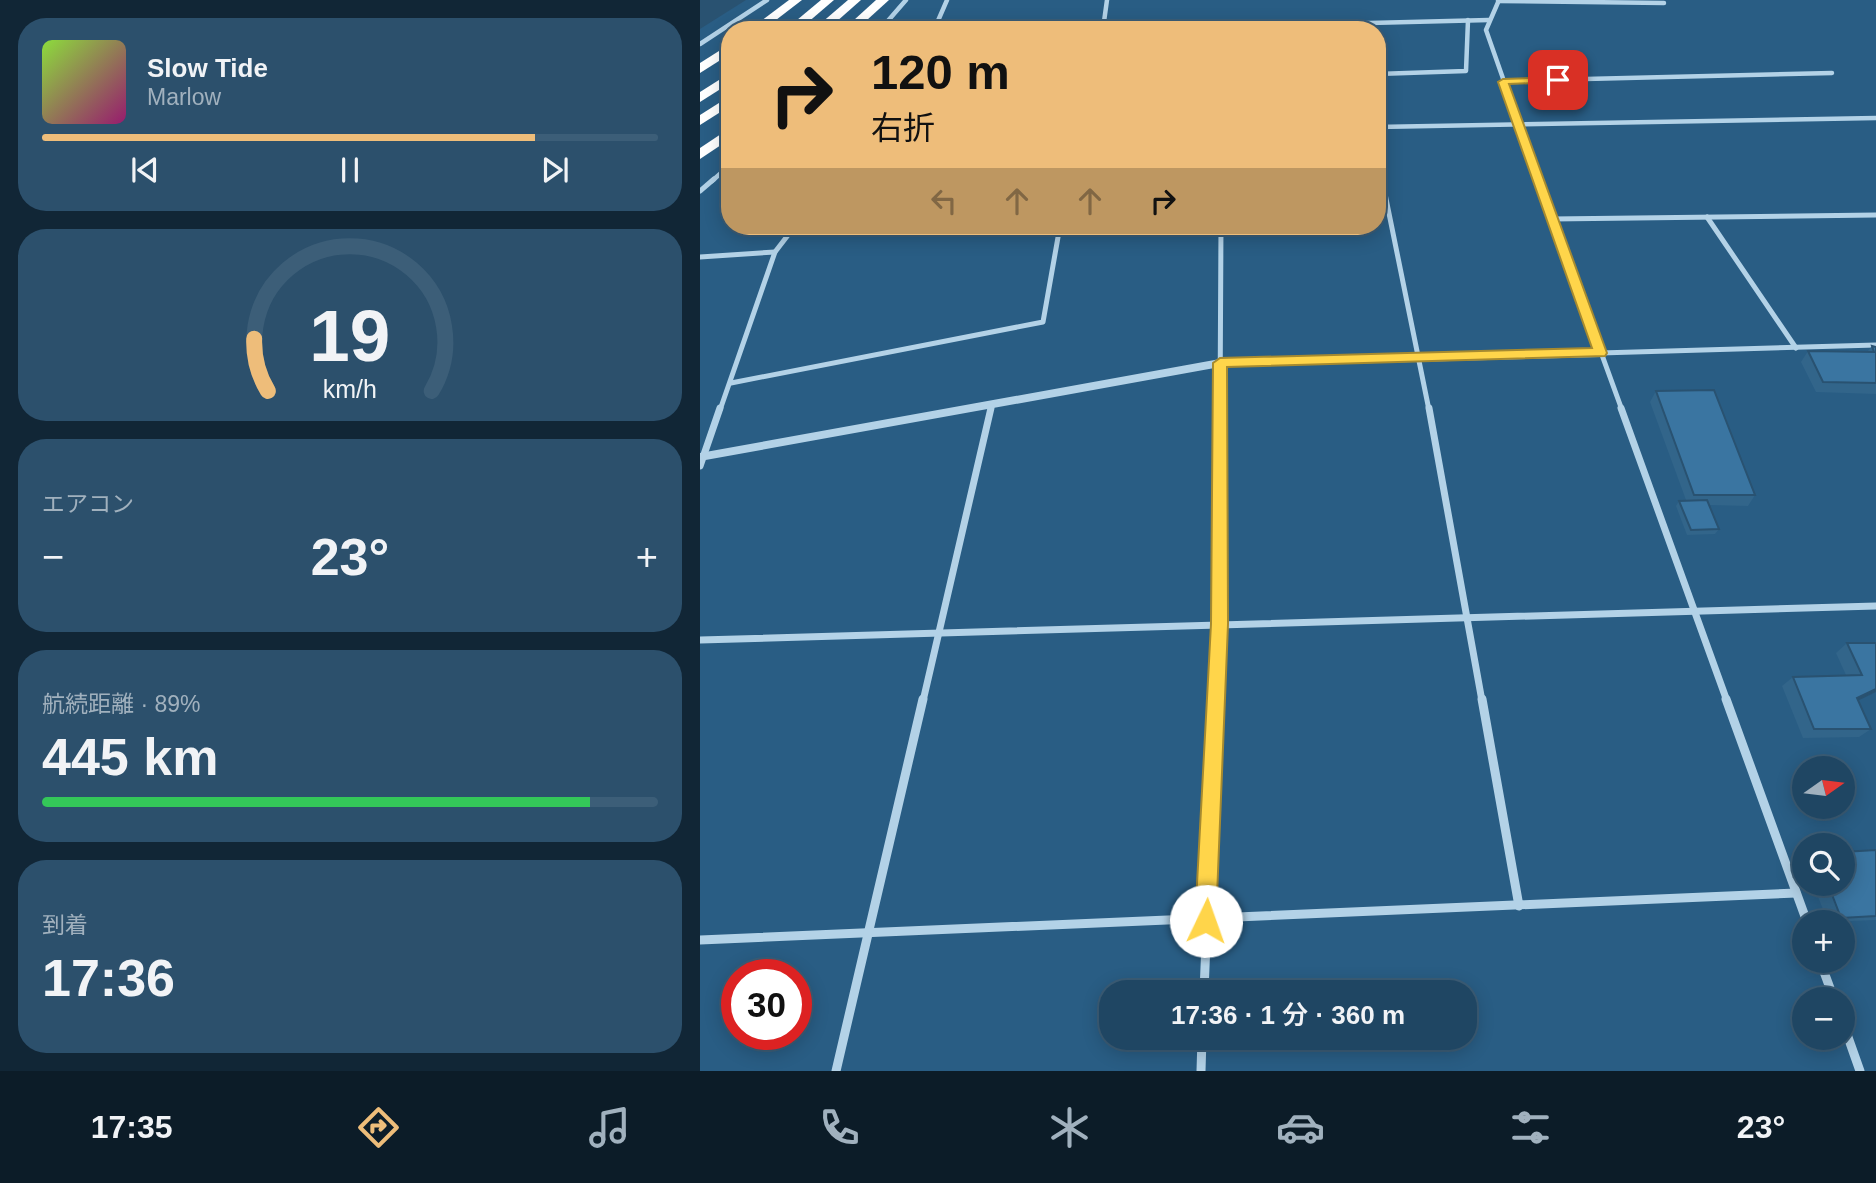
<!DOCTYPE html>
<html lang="ja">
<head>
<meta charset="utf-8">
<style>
	body { margin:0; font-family:Arial,"Noto Sans JP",sans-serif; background:#2c506c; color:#f1f3f6; height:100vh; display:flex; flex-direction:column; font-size:26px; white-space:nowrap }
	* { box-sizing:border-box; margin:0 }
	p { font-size:23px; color:#a1b1be }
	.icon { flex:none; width:38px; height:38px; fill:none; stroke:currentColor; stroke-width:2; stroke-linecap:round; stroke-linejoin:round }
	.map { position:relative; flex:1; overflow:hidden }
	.sheet { display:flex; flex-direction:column; gap:18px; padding:18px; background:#112636; width:700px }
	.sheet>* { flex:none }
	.hud { position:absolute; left:21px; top:21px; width:665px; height:214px; border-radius:28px; box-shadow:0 4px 18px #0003,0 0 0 2px #3c5e78; background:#eebd7a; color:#111; overflow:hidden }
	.needle { width:46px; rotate:76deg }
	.buttons { position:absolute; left:1092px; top:756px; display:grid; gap:14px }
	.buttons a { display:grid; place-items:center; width:63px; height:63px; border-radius:50%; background:#1f4663; box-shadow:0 4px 18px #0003,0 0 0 2px #3c5e78; font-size:35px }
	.speed { position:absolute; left:21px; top:959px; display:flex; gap:14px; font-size:35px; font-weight:700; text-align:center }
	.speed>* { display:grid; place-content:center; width:91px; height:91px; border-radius:50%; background:#1f4663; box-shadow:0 4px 18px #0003,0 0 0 2px #3c5e78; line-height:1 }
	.speed .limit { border:10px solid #d22; background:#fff; color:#111 }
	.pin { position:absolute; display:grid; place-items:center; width:60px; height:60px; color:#fff; margin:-30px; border-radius:14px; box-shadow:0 4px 10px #0006 }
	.me { position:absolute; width:77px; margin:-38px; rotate:3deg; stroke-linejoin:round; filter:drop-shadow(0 0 5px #0008) }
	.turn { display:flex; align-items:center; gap:24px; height:147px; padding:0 35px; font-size:32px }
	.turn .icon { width:91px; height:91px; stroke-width:2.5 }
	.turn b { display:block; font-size:49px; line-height:60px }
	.lanes { display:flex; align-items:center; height:66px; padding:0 35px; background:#0003; justify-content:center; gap:35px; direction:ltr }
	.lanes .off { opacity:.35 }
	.big { font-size:52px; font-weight:600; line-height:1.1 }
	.sheet .tile { flex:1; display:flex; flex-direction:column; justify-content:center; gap:10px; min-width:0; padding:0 24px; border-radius:28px; background:#2c506c }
	.sheet .dial { align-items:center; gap:0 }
	.dial svg { height:182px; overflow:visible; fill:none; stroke:#3c5e78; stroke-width:7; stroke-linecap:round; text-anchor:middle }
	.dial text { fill:#f1f3f6; stroke:none }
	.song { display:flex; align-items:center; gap:21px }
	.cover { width:84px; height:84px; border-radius:10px; background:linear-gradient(135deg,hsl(90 70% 55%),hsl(320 70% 35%)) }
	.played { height:7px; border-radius:4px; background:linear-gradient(90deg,#eebd7a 80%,#3c5e78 80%) }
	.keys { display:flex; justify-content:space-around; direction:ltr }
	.heat { display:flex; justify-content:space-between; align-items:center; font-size:38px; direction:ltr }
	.charge { height:10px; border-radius:5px; background:linear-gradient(90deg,#34c759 89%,#3c5e78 0) }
	.trip { position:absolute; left:399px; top:980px; width:378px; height:70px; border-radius:28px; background:#1f4663; box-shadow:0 4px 18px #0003,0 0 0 2px #3c5e78; font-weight:600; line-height:70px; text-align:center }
	.tab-bar { display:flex; height:112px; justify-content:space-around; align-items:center; background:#0c1c28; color:#a1b1be }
	.tab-bar .icon { width:49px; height:49px }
	.tab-bar .on { color:#eebd7a }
	.tab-bar b { font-size:32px; color:#f1f3f6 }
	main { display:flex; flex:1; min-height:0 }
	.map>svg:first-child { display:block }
</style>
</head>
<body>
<main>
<section class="sheet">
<div class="tile">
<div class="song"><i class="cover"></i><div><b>Slow Tide</b><p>Marlow</p></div></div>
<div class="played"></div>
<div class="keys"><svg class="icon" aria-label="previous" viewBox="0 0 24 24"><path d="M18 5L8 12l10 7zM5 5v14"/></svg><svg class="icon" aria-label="pause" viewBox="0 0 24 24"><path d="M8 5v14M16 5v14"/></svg><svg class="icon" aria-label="next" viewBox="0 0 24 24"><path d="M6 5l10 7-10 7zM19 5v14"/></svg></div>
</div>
<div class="tile dial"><svg viewBox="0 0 100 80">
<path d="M14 69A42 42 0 1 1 86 69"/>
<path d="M14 69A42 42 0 0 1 8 46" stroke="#eebd7a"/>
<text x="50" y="56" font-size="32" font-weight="700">19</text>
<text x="50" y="72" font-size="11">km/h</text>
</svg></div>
<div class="tile"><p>エアコン</p>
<div class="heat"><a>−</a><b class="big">23°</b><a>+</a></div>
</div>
<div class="tile"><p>航続距離 · 89%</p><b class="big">445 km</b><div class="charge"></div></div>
<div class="tile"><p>到着</p><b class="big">17:36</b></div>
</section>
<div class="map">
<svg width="1176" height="1071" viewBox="0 0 1176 1071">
	<rect width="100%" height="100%" fill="#295d84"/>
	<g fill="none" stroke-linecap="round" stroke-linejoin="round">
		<!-- minor-far3 -->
		<g stroke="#b3d2e7" stroke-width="4.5">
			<path d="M799,0L786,30L839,181"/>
			<path d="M798,1L964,3"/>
			<path d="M403,29L407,0"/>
			<path d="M180,30L206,0"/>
			<path d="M234,30L247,0"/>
			<path d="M389,30L789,20"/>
			<path d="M0,44L67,0"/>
			<path d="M677,74L766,71L768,20"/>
			<path d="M803,81L1132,73"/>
			<path d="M677,127L1176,118"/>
			<path d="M677,156L682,181"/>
			<path d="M12,181L30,165"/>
		</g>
		<!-- minor-far2 -->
		<g stroke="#b3d2e7" stroke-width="5">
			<path d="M682,179L729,410"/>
			<path d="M838,179L922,410"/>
			<path d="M0,191L14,179"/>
			<path d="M1007,217L1096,348"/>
			<path d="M852,219L1176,215"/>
			<path d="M0,257L75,252"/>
			<path d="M900,353L1176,345"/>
			<path d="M31,383L343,322L360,226"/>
			<path d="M20,410L75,252L95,226"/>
			<path d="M291,410L292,405"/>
			<path d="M520,410L521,226"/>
		</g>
		<!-- minor-far1 -->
		<g stroke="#b3d2e7" stroke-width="7">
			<path d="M729,408L782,701"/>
			<path d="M921,408L1027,701"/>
			<path d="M0,466L20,408"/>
			<path d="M0,640L1176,606"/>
			<path d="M223,701L291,408"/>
			<path d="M516,701L520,408"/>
		</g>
		<!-- minor -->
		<g stroke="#b3d2e7" stroke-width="9">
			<path d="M782,699L819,906"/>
			<path d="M1026,699L1107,922"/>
			<path d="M0,940L1096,893"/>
			<path d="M1120,961L1134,999"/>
			<path d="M504,992L516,699"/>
			<path d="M1143,1023L1160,1071"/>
			<path d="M136,1071L223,699"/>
			<path d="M501,1071L502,1038"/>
		</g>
		<!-- tertiary -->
		<path fill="#b3d2e7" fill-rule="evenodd" d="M900,349L905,353L900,357L520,367L0,461V453L520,359Z"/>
		<!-- motorway -->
		<g fill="#fff" fill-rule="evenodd">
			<path d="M89,0H102L63,30H49Z"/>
			<path d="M121,0H134L99,30H85Z"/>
			<path d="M148,0H161L127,30H113Z"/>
			<path d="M176,0H189L156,30H143Z"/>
			<path d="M30,44V54L0,73V63Z"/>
			<path d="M30,73V83L0,102V92Z"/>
			<path d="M30,96V106L0,125V115Z"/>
			<path d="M30,128V139L0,159V148Z"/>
		</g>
	</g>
	<!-- wall -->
	<g fill="#32658a">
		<path d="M1172,346L1176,347V394L1116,392L1101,362L1108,351H1168Z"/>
		<path d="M956,391L1055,495L1048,506L1009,505L1019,529L1015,534L987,535L976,506L979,501L986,500L950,402Z"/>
		<path d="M1147,643H1176V692L1158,700L1171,729L1159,737L1103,738L1082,686L1093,677L1146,675L1136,653Z"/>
		<path d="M1176,850V920L1128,922L1113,884H1143Z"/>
	</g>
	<!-- shaded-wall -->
	<g fill="#295271">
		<path d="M0,0H46L0,29Z"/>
		<path d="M1176,689V692L1145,707L1157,698Z"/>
	</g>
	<!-- building -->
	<g fill="#3a75a1" stroke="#295271" stroke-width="2">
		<path d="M1172,346L1176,347V383L1123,382L1108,351L1174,352Z"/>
		<path d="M1014,390L1055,495H994L956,391Z"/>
		<path d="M1007,500L1019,529L991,530L979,501Z"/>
		<path d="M1147,643H1176V689L1157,698L1171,729H1114L1093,677L1162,675Z"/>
		<path d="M1176,850V916L1141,918L1128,884H1143V852Z"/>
	</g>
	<!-- route -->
	<path fill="#ffd54a" stroke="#a68a30" stroke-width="2" d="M858,77L862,78V82L809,84L907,353L905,356L527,367L528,624L516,921L513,928L506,931L498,928L495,921L511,624L513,363L520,358L892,348L798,82L803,79Z"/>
</svg>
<div class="buttons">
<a><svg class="needle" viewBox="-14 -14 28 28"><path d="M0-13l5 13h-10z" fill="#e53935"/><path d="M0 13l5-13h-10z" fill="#a1b1be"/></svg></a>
<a><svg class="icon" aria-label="search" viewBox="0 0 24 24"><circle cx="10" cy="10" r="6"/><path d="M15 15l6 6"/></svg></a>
<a>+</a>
<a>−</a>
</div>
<div class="speed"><div class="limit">30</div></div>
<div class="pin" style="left:858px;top:80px;background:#d93025"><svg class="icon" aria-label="arrive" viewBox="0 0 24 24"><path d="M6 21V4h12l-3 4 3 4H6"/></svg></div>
<svg class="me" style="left:506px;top:921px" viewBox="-20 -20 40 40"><circle r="19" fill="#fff"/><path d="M0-13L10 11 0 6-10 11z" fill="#ffd54a"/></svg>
<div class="trip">17:36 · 1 分 · 360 m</div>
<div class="hud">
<div class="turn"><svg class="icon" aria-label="right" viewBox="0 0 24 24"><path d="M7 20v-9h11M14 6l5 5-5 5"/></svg><div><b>120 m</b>右折</div></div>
<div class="lanes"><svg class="icon off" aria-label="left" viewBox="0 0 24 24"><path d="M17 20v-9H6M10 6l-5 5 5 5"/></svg><svg class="icon off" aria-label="ahead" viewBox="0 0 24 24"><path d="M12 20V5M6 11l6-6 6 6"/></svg><svg class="icon off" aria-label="ahead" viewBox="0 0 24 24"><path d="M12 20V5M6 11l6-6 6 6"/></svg><svg class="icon" aria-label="right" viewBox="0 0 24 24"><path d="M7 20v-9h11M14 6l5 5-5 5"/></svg></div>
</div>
</div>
</main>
<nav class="tab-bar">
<b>17:35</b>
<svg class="icon on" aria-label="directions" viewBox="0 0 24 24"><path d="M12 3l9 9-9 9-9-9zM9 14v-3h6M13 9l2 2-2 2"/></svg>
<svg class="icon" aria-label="music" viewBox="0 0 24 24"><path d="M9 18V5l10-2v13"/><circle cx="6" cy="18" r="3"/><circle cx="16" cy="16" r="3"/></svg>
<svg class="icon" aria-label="phone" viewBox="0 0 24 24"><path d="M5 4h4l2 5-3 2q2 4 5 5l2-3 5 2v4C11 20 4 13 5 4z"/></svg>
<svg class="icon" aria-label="climate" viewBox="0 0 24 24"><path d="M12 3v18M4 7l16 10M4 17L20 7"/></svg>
<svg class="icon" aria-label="car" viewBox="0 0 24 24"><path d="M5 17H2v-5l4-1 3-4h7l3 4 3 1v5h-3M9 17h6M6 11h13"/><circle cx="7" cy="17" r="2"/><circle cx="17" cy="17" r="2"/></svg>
<svg class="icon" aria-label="filters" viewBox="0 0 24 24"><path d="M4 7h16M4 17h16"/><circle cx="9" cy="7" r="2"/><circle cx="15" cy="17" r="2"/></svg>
<b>23°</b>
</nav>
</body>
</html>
